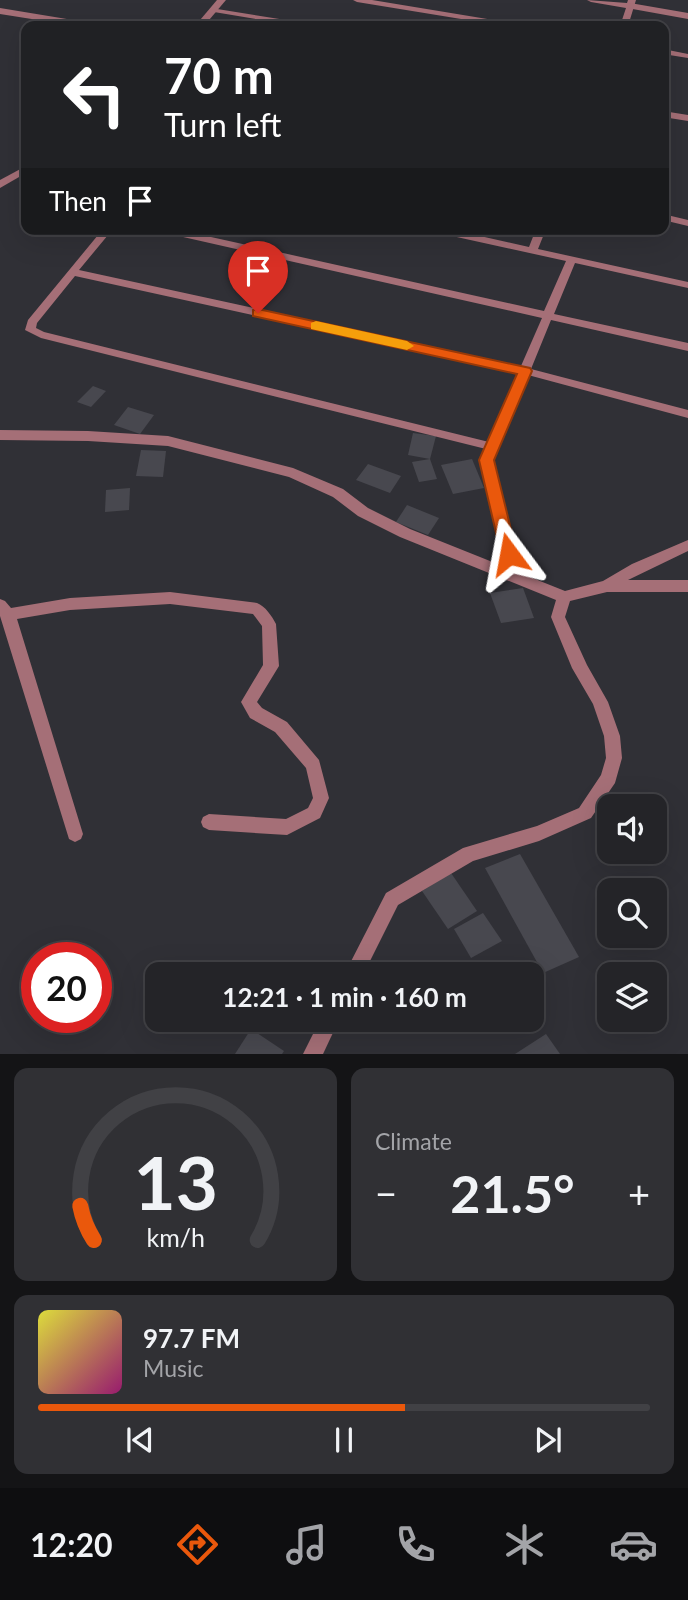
<!DOCTYPE html>
<html lang="en">
<head>
<meta charset="utf-8">
<style>
	body { margin:0; font-family:Lato,sans-serif; background:#303034; color:#f1f3f6; height:100vh; display:flex; flex-direction:column; font-size:26px; white-space:nowrap }
	* { box-sizing:border-box; margin:0 }
	p { font-size:23px; color:#a3a4a8 }
	.icon { flex:none; width:38px; height:38px; fill:none; stroke:currentColor; stroke-width:2; stroke-linecap:round; stroke-linejoin:round }
	.map { position:relative; height:1054px; overflow:hidden }
	.sheet { display:flex; flex-direction:column; gap:14px; padding:14px; background:#141416; flex:1 }
	.sheet>* { flex:none }
	.hud { position:absolute; left:21px; top:21px; width:648px; height:214px; border-radius:14px; box-shadow:0 7px 28px #0002,0 0 0 2px #414145; background:#202124; color:#fff; overflow:hidden }
	.fabs { position:absolute; left:597px; top:794px; display:grid; gap:14px }
	.fabs a { display:grid; place-items:center; width:70px; height:70px; border-radius:14px; background:#242428; box-shadow:0 7px 28px #0002,0 0 0 2px #414145; font-size:35px }
	.speed { position:absolute; left:21px; top:942px; display:flex; gap:14px; font-size:35px; font-weight:700; text-align:center }
	.speed>* { display:grid; place-content:center; width:91px; height:91px; border-radius:50%; background:#242428; box-shadow:0 7px 28px #0002,0 0 0 2px #414145; line-height:1 }
	.speed .limit { border:10px solid #d22; background:#fff; color:#111 }
	.pin { position:absolute; display:grid; place-items:center; width:60px; height:60px; color:#fff; margin:-72px -30px; border-radius:50% 50% 50% 0; rotate:-45deg; box-shadow:0 0 7px #0007 }
	.pin .icon { rotate:45deg }
	.me { position:absolute; width:77px; margin:-38px; rotate:347deg; stroke-linejoin:round; filter:drop-shadow(0 0 5px #0008) }
	.turn { display:flex; align-items:center; gap:24px; height:147px; padding:0 28px; font-size:32px }
	.turn .icon { width:91px; height:91px; stroke-width:2.5 }
	.turn b { display:block; font-size:49px; line-height:60px }
	.then { display:flex; align-items:center; height:66px; padding:0 28px; background:#0003; gap:14px; font-size:26px }
	.big { font-size:52px; font-weight:700; line-height:1.1 }
	.sheet .widget { flex:1; display:flex; flex-direction:column; justify-content:center; gap:10px; min-width:0; padding:0 24px; border-radius:14px; background:#303034 }
	.sheet .dial { align-items:center; gap:0 }
	.dial svg { height:182px; overflow:visible; fill:none; stroke:#414145; stroke-width:7; stroke-linecap:round; text-anchor:middle }
	.dial text { fill:#f1f3f6; stroke:none }
	.song { display:flex; align-items:center; gap:21px }
	.cover { width:84px; height:84px; border-radius:10px; background:linear-gradient(135deg,hsl(60 70% 55%),hsl(320 70% 35%)) }
	.played { height:7px; border-radius:4px; background:linear-gradient(90deg,#ea580c 60%,#414145 60%) }
	.keys { display:flex; justify-content:space-around; direction:ltr }
	.heat { display:flex; justify-content:space-between; align-items:center; font-size:38px; direction:ltr }
	.sheet .tiles { flex:1; display:grid; gap:14px; grid-template-columns:1fr 1fr }
	.widget:last-child { grid-column:span 2 }
	.trip { position:absolute; left:145px; top:962px; width:399px; height:70px; border-radius:14px; background:#242428; box-shadow:0 7px 28px #0002,0 0 0 2px #414145; font-weight:700; line-height:70px; text-align:center }
	.tab-bar { display:flex; height:112px; justify-content:space-around; align-items:center; background:#0e0e10; color:#a3a4a8 }
	.tab-bar .icon { width:49px; height:49px }
	.tab-bar .active { color:#ea580c }
	.tab-bar b { font-size:32px; color:#f1f3f6 }
	.map>svg:first-child { display:block }
</style>
</head>
<body>
<div class="map">
<svg width="688" height="1054" viewBox="0 0 688 1054">
	<rect width="100%" height="100%" fill="#303036"/>
	<!-- building -->
	<g fill="#48484f">
		<path d="M93,386L106,391L91,407L77,402Z"/>
		<path d="M128,407L154,415L140,434L114,425Z"/>
		<path d="M413,433L436,436L430,459L408,455Z"/>
		<path d="M141,450L166,451L163,477L136,476Z"/>
		<path d="M430,459L437,479L419,482L412,462Z"/>
		<path d="M472,459L484,488L453,494L441,465Z"/>
		<path d="M368,464L401,476L390,493L356,480Z"/>
		<path d="M130,488L129,510L105,512L106,490Z"/>
		<path d="M407,505L439,518L428,535L396,522Z"/>
		<path d="M523,588L534,618L501,623L490,593Z"/>
		<path d="M520,854L579,957L543,973L485,868Z"/>
		<path d="M451,873L477,911L448,929L422,891Z"/>
		<path d="M483,913L502,941L471,958L454,929Z"/>
		<path d="M251,1029L284,1051L282,1054H235Z"/>
		<path d="M546,1034L560,1054H515Z"/>
	</g>
	<g fill="none" stroke-linecap="round" stroke-linejoin="round">
		<!-- service -->
		<g fill="#a56f77" fill-rule="evenodd">
			<path d="M353,0H372L517,24L521,26H504L357,2Z"/>
			<path d="M587,0L627,3L628,0H636L628,26H620L626,8L591,2Z"/>
			<path d="M211,8L311,24L315,26H298L214,12L210,10Z"/>
			<path d="M663,49L688,54V58L663,54Z"/>
			<path d="M663,111L688,115V121L663,117Z"/>
			<path d="M663,214L688,220V226L663,220Z"/>
			<path d="M103,229H113L79,270L521,366L542,318L161,232L156,229H175L544,311L566,261L434,232L429,229H449L529,247L536,229H546L538,249L688,282V288L575,263L554,314L688,343V351L551,320L531,369L688,410V418L528,375L493,460L520,578L518,581H510L508,578L481,460L486,449L41,338L25,330L28,320ZM75,276L518,373L489,442L44,332L36,328L37,323Z"/>
		</g>
		<!-- minor -->
		<g fill="#a56f77" fill-rule="evenodd">
			<path d="M217,0H226L204,26H195Z"/>
			<path d="M630,3L688,13V19L627,8V4Z"/>
			<path d="M0,8L91,23L96,26H76L0,14Z"/>
			<path d="M26,166V173L0,188V180Z"/>
			<path d="M0,430L88,431L168,436L293,468L343,489L368,508L410,529L565,591L603,581L632,564L688,540V551L628,580H688V592H607L570,601L565,617L587,665L608,702L620,736L622,758L615,783L591,818L539,841L473,861L398,905L363,975H344L386,893L463,848L537,826L579,808L601,775L606,758L604,736L593,704L572,668L551,617L556,600L400,537L358,516L333,497L289,477L168,446L88,441L0,440Z"/>
			<path d="M170,592L257,603C265,606 272,616 276,624L279,666L257,702L262,708L287,722L319,760L329,798L320,818L287,835L209,830L203,827L201,822L203,817L209,814L286,819L308,808L313,798L306,768L275,732L250,718L241,702L263,665L262,626L253,614L170,604L70,610L17,619L83,834L81,839L75,842L69,839L0,616V599L5,601L11,608L70,598Z"/>
			<path d="M320,1020H339L323,1054H303Z"/>
		</g>
	</g>
	<!-- route -->
	<path fill="#ea580c" stroke="#983908" stroke-width="2" d="M258,309L530,368L532,371L494,460L517,554L515,558L509,560L501,554L479,460L517,374L253,316V310Z"/>
	<!-- slow -->
	<path fill="#f59e0b" d="M316,321L407,341L414,346L407,350L311,329V323Z"/>
</svg>
<div class="fabs">
<a><svg class="icon" aria-label="sound" viewBox="0 0 24 24"><path d="M4 9h4l5-4v14l-5-4H4zM17 9q2 3 0 6"/></svg></a>
<a><svg class="icon" aria-label="search" viewBox="0 0 24 24"><circle cx="10" cy="10" r="6"/><path d="M15 15l6 6"/></svg></a>
<a><svg class="icon" aria-label="layers" viewBox="0 0 24 24"><path d="M12 4l9 5-9 5-9-5zM3 14l9 5 9-5"/></svg></a>
</div>
<div class="speed"><div class="limit">20</div></div>
<div class="pin" style="left:258px;top:313px;background:#d93025"><svg class="icon" aria-label="arrive" viewBox="0 0 24 24"><path d="M6 21V4h12l-3 4 3 4H6"/></svg></div>
<svg class="me" style="left:509px;top:554px" viewBox="-20 -20 40 40"><path d="M0-17L14 15 0 8-14 15z" fill="#ea580c" stroke="#fff" stroke-width="4"/></svg>
<div class="trip">12:21 · 1 min · 160 m</div>
<div class="hud">
<div class="turn"><svg class="icon" aria-label="left" viewBox="0 0 24 24"><path d="M17 20v-9H6M10 6l-5 5 5 5"/></svg><div><b>70 m</b>Turn left</div></div>
<div class="then">Then<svg class="icon" aria-label="arrive" viewBox="0 0 24 24"><path d="M6 21V4h12l-3 4 3 4H6"/></svg></div>
</div>
</div>
<section class="sheet">
<div class="tiles">
<div class="widget dial"><svg viewBox="0 0 100 80">
<path d="M14 69A42 42 0 1 1 86 69"/>
<path d="M14 69A42 42 0 0 1 8 54" stroke="#ea580c"/>
<text x="50" y="56" font-size="32" font-weight="700">13</text>
<text x="50" y="72" font-size="11">km/h</text>
</svg></div>
<div class="widget"><p>Climate</p>
<div class="heat"><a>−</a><b class="big">21.5°</b><a>+</a></div>
</div>
<div class="widget">
<div class="song"><i class="cover"></i><div><b>97.7 FM</b><p>Music</p></div></div>
<div class="played"></div>
<div class="keys"><svg class="icon" aria-label="previous" viewBox="0 0 24 24"><path d="M18 5L8 12l10 7zM5 5v14"/></svg><svg class="icon" aria-label="pause" viewBox="0 0 24 24"><path d="M8 5v14M16 5v14"/></svg><svg class="icon" aria-label="next" viewBox="0 0 24 24"><path d="M6 5l10 7-10 7zM19 5v14"/></svg></div>
</div>
</div>
</section>
<nav class="tab-bar">
<b>12:20</b>
<svg class="icon active" aria-label="directions" viewBox="0 0 24 24"><path d="M12 3l9 9-9 9-9-9zM9 14v-3h6M13 9l2 2-2 2"/></svg>
<svg class="icon" aria-label="music" viewBox="0 0 24 24"><path d="M9 18V5l10-2v13"/><circle cx="6" cy="18" r="3"/><circle cx="16" cy="16" r="3"/></svg>
<svg class="icon" aria-label="phone" viewBox="0 0 24 24"><path d="M5 4h4l2 5-3 2q2 4 5 5l2-3 5 2v4C11 20 4 13 5 4z"/></svg>
<svg class="icon" aria-label="climate" viewBox="0 0 24 24"><path d="M12 3v18M4 7l16 10M4 17L20 7"/></svg>
<svg class="icon" aria-label="car" viewBox="0 0 24 24"><path d="M5 17H2v-5l4-1 3-4h7l3 4 3 1v5h-3M9 17h6M6 11h13"/><circle cx="7" cy="17" r="2"/><circle cx="17" cy="17" r="2"/></svg>
</nav>
</body>
</html>
